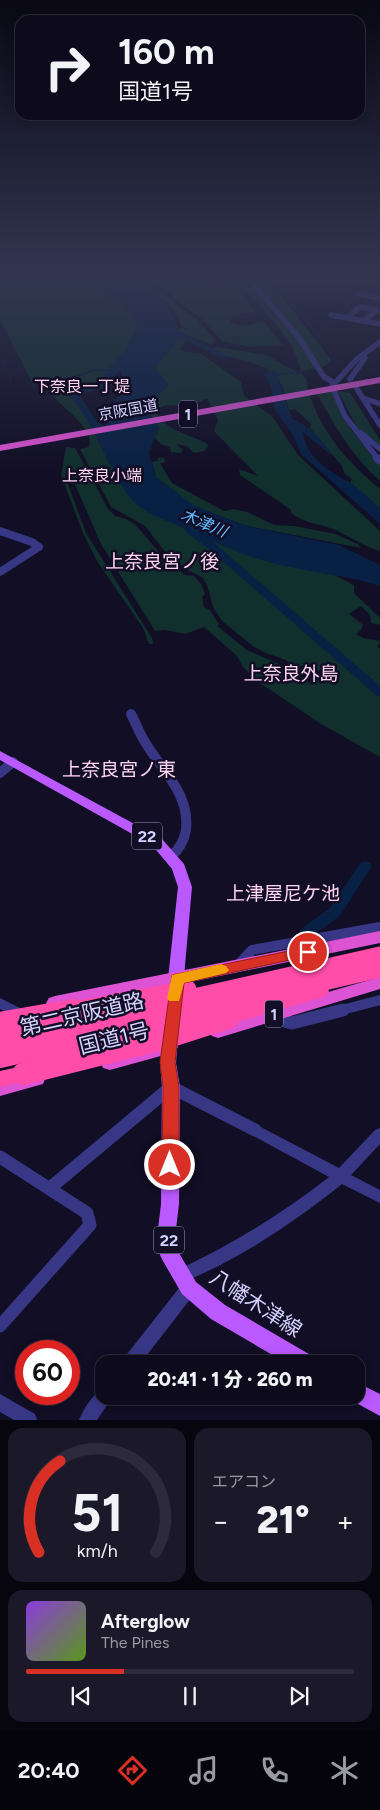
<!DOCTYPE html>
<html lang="ja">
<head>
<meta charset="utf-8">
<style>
	body { margin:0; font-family:Figtree,"Noto Sans JP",sans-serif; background:#1b1829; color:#f1f3f6; height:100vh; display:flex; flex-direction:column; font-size:19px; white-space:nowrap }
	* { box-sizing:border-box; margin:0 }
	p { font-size:16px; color:#9a9aa3 }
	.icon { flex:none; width:28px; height:28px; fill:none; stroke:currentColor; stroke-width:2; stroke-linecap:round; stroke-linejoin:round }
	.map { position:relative; height:1420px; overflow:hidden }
	.panel { display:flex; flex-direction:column; gap:8px; padding:8px; background:#07060f; flex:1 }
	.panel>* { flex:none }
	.banner { position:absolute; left:15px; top:15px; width:350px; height:105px; border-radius:15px; box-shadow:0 2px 12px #0003,0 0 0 1px #2d2b3b; background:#0d0a1c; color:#f1f3f6; overflow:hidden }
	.speed { position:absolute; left:15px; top:1340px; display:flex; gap:10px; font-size:25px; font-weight:700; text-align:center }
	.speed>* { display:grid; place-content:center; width:65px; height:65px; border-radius:50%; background:#0d0a1c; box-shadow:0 2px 12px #0003,0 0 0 1px #2d2b3b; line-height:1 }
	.speed .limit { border:8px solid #d22; background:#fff; color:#111 }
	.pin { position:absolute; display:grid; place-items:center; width:42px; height:42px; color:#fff; margin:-21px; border:2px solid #fff; border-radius:50%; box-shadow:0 1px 5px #0007 }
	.me { position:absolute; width:55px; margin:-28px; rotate:0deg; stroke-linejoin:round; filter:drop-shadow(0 0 4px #0008) }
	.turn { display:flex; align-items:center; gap:18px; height:105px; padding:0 20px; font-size:22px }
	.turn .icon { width:65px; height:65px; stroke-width:2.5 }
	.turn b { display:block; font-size:35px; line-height:42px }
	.big { font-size:38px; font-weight:800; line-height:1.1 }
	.panel .widget { flex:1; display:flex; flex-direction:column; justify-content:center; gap:8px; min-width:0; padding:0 18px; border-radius:15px; background:#1b1829 }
	.panel .dial { align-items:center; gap:0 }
	.dial svg { height:130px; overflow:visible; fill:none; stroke:#2d2b3b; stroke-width:7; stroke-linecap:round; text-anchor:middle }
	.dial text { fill:#f1f3f6; stroke:none }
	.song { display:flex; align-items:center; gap:15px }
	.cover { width:60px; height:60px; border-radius:8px; background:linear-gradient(135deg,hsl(270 70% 55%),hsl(90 70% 35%)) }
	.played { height:5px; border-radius:2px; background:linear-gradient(90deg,#d93025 30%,#2d2b3b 30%) }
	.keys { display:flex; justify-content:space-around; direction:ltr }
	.heat { display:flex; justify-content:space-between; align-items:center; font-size:28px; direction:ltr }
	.panel .tiles { flex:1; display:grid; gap:8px; grid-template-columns:1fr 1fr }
	.widget:last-child { grid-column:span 2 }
	.trip { position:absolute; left:95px; top:1355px; width:270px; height:50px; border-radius:15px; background:#0d0a1c; box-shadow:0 2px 12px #0003,0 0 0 1px #2d2b3b; font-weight:800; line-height:50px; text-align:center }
	.menu { display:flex; height:80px; justify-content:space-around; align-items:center; background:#05040b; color:#9a9aa3 }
	.menu .icon { width:35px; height:35px }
	.menu .current { color:#d93025 }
	.menu b { font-size:22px; color:#f1f3f6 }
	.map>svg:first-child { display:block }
</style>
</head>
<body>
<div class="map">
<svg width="380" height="1420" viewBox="0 0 380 1420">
	<rect width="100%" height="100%" fill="#110e25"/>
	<!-- green -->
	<g fill="#102f2d">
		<path d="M0,275C62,275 97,269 139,324L125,350L109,369H94L55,384L41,382L33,385L0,319Z"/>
		<path d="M137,275H198L210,286L230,283L222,275H226L258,314L252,312L232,316L230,323L244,326L264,322L283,345L249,347L222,341L200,317L180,304L167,290L144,283Z"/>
		<path d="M232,275H242L287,325L316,369L301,371L293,348L280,329Z"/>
		<path d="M247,275H263L278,292L332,361L322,368Z"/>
		<path d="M156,288L197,320L215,339L212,345L177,331L182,328L199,332L181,326C181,313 160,295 149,289Z"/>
		<path d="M176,338L186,340L180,349L182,351L200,353L241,382L244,396L272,416L298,455L380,531V551C361,546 346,533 327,527C313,523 303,522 291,513V510L240,475L239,469L258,476L214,431L218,420L207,398C202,400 197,404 192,405C178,410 168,398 156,412C168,433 189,433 209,445L204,451L194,453L187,446L176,444L183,450L181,453L171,452L170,447L161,444L155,438L159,428L145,406L168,385L155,368L174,344Z"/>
		<path d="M217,347L266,355L297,372L296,375L300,373C309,379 306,382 308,389C309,395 314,405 316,411C330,443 354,467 380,489V508L350,483L352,479L344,473L342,466L310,428L311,424L295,409L289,410L283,388L274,371L267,372L269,369C250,361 231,359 212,349Z"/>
		<path d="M94,371H108L105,381L81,392H74L67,382L70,380Z"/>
		<path d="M57,385C72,390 93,427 99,442L266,561L330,573L354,585V593L380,618V625L371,623L370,615L361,606L349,614L363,625L361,630L356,634C367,642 373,637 380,642L377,647L380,648V757L321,724L257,681L243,667L237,656L204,627L185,634L165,630L155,631L101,544L70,473H66L65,476L86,533L152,638L153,644H149L143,628L97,561L83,533L61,475L66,447L75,448L86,468L83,472L89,480L92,479L108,509L115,516L126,519L136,525L158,551L185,575L194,576L201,584L205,594L202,597L204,607L210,610L219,624L217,626L247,650L284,666L312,685L327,672L291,664L286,660L266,653L254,647L222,621L213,607L207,585L202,577L185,569L166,553L145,526L111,507L80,449L89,447C96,427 58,406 48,390Z"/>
		<path d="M331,391L352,431L380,464V481C352,456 335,426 317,394Z"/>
		<path d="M338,391L350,393L380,440V447L358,429Z"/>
		<path d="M156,458H164L165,462L160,463L172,483L224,511L234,509L247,512L274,525L295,526L335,534L358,544L361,548L247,526L193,506L156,477L152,462L159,460Z"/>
	</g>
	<!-- water -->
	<g fill="#082044" fill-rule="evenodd">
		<path d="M96,275C105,275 119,273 127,276C153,285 172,304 178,331L232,358L219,356L180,338H176L174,344L155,368L169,385L145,406L159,428L149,453L156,477L194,506L247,526L339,545L380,565V586C342,574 303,572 265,561C235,553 206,538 177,525C160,518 141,512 129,496C101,460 94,411 55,384L94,369H109L125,350L139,324L124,305L93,285L92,282L96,279H102ZM121,370L122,374L117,381C125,397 106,407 107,422L105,426L96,421L81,398L85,393L108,386L113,376ZM94,371H107L103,377L104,381L74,392L67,383L70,380Z"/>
		<path d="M274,371L281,374L278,379L292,419C310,426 319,437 331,453V455L303,432C306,458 329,471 349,482C360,489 370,500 380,508V524L301,454L293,435L275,410L272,392L268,380L263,374Z"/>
	</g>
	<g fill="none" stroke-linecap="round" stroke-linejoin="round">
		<!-- stream -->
		<g stroke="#082044" stroke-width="1">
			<path d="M301,275L275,282L318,335L337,365L332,369"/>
			<path d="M359,292L375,275"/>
			<path d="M318,335L356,295"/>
			<path d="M0,356L11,377L9,385"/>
			<path d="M280,374L307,371"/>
		</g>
		<!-- river -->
		<g fill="#082044" fill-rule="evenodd">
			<path d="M180,515L184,516L196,530L212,541L380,686V696L376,695L204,545L188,534L175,518Z"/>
			<path d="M365,861L370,863L372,866L340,916L312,936L307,937L302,936L299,932L302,928L330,908L360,863Z"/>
		</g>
		<!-- minor-far3 -->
		<g stroke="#373786" stroke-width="5.5">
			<path d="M246,275L299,338L324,377L333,382"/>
			<path d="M358,294L380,298"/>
			<path d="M331,315L380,324"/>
			<path d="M347,318L360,307L377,310L363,321"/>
			<path d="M350,379L365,358"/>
			<path d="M357,389L380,425"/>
			<path d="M363,398L380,404"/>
			<path d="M361,433L380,449"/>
			<path d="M378,459L345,416L332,386L357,359L380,342"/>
		</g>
		<!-- minor-far2 -->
		<g stroke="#373786" stroke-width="8">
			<path d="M377,458L380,461"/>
			<path d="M0,531L32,542L39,547L0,572"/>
		</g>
		<!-- minor-far1 -->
		<g stroke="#373786" stroke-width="10">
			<path d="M131,714C136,723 139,733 145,742C162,771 190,793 186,830C184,841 180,849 171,856"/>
			<path d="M0,773L13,762"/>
			<path d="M237,966L252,950L380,927"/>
			<path d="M338,1011L380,1000"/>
		</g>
		<!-- minor -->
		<g stroke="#373786" stroke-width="13">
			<path d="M267,1016L292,1023L343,1010"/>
			<path d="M0,1157L87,1213L90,1225L0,1326"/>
			<path d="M50,1188L171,1087L255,1130"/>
		</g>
		<!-- tertiary -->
		<g fill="#373786" fill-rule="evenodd">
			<path d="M0,998L20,1008L21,1011L20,1014L15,1016L0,1009Z"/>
			<path d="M255,1124L339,1168L375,1130L380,1128V1144L351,1175L380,1190V1203L342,1184C296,1221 236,1262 180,1283L175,1281L172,1276L175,1271C229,1246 282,1214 329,1177L250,1134L248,1130L250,1126Z"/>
			<path d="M189,1281L195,1283L197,1288L195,1293L140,1364H122L124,1358L183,1283Z"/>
			<path d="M104,1388V1396H113L97,1420H79C83,1410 94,1392 104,1388Z"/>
			<path d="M0,1394L35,1414L37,1420H14L0,1412Z"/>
		</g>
		<!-- primary -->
		<g fill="#ba59ff" fill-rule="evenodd">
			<path d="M0,751L162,839L184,864L192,887L183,988L181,992L175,994L169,992L167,988L178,887L172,869L152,845L0,760Z"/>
			<path d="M170,1031L176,1032L178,1037L176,1063L180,1087L179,1204L176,1229L179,1253L196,1282L225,1305L314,1357L317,1364H288L211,1319L182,1294L163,1261L160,1255L158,1229L161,1204L162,1087L160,1063L162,1037L164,1032Z"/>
			<path d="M356,1382L380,1394V1416L349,1399L347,1396H356Z"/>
		</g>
		<!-- trunk -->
		<g fill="#dc53d4" fill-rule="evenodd">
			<path d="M380,377V383L0,451V445Z"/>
			<path d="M380,931V943L55,1010L49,1008L46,1003L49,998L55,996Z"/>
			<path d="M380,977V989L218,1038L212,1036L209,1031L212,1026L218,1024Z"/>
			<path d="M169,1040L175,1042L178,1047L175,1052L110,1070L103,1068L101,1063L103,1058Z"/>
			<path d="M36,1072L43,1074L45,1079L43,1084L0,1096V1080Z"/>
		</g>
		<!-- motorway -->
		<g fill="#ff4da9" fill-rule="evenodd">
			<path d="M319,984L326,986L329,991L326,996L228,1025L221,1023L218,1018L221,1013Z"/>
			<path d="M23,1066L30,1068L33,1074L30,1080L0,1087V1071Z"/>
		</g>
		<!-- motorway-bridge-far1 -->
		<g stroke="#ff4da9" stroke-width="17">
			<path d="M66,1011L188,989"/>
			<path d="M132,1011L380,955"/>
			<path d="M199,1011L380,969"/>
		</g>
		<!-- motorway-bridge -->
		<g stroke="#ff4da9" stroke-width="22">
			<path d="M0,1023L73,1010"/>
			<path d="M0,1041L138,1010"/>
			<path d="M0,1057L204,1010"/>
			<path d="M23,1074L162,1039L228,1018"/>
		</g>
	</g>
	<!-- sky -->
	<linearGradient id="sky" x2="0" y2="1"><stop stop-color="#090814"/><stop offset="0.58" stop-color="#323651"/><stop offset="1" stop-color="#323651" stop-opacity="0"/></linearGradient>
	<rect width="380" height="474" fill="url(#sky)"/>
	<!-- route -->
	<path fill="#d93025" stroke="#8d1f18" d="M308,947L316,952L313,955L184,983L175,1062L179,1087V1165L176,1170L170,1172L165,1170L162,1165L163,1087L160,1062L172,975Z"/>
	<!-- slow -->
	<path fill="#f59e0b" d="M221,964L226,966L229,970L226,973L184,983L179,1001H169L167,998L172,975Z"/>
	<g text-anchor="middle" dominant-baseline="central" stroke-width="5" stroke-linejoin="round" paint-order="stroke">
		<!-- far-street labels -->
		<g font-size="15" fill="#d5d2ff" stroke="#110e25">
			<text transform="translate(128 410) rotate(-10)">京阪国道</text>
		</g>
		<!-- far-neighbourhood labels -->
		<g font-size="16" fill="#ffd4f1" stroke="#110e25">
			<text x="82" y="386">下奈良一丁堤</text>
			<text x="102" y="475">上奈良小端</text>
		</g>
		<!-- shield labels -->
		<g fill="#110e25" stroke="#9a97be" stroke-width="1">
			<rect x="179" y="400.5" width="18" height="27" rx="4"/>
			<rect x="132" y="822.5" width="30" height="27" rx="4"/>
			<rect x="265" y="1000.5" width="18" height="27" rx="4"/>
			<rect x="154" y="1226.5" width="30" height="27" rx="4"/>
		</g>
		<g font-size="16" font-weight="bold" fill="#d5d2ff">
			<text x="188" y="414">1</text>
			<text x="147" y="836">22</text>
			<text x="274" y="1014">1</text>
			<text x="169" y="1240">22</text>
		</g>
		<!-- far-water labels -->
		<g font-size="16" font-style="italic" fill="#60bcff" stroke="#110e25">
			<text transform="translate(204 523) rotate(23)">木津川</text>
		</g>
		<!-- neighbourhood labels -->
		<g font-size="19" fill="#ffd4f1" stroke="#110e25">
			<text x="162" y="561">上奈良宮ノ後</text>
			<text x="291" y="673">上奈良外島</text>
			<text x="119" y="769">上奈良宮ノ東</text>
			<text x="283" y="893">上津屋尼ケ池</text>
		</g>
		<!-- near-street labels -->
		<g font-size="21" fill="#d5d2ff" stroke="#110e25">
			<text transform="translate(82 1014) rotate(-13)">第二京阪道路</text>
			<text transform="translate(114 1038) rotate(-14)">国道1号</text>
			<text transform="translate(256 1303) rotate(33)">八幡木津線</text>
		</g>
	</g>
</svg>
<div class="speed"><div class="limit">60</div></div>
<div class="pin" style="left:308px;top:952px;background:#d93025"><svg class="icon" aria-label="arrive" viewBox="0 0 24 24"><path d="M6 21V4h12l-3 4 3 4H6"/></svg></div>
<svg class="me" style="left:170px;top:1165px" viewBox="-20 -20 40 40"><circle r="17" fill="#d93025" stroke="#fff" stroke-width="3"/><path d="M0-11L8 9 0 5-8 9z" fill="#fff"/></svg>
<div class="trip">20:41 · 1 分 · 260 m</div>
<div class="banner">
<div class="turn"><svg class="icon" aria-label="right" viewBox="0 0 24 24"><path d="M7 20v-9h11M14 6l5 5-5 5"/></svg><div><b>160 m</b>国道1号</div></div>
</div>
</div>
<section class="panel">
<div class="tiles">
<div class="widget dial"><svg viewBox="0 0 100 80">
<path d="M14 69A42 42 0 1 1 86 69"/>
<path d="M14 69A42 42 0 0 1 27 13" stroke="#d93025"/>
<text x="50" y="56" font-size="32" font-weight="700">51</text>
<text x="50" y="72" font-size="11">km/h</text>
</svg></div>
<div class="widget"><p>エアコン</p>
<div class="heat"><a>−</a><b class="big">21°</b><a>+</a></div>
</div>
<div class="widget">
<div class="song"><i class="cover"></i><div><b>Afterglow</b><p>The Pines</p></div></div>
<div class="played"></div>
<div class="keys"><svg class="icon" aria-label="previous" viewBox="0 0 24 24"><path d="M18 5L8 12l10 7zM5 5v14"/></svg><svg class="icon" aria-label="pause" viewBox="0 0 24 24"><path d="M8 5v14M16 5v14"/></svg><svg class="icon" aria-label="next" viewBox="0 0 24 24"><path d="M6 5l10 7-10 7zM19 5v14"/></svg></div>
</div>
</div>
</section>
<nav class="menu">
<b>20:40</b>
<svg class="icon current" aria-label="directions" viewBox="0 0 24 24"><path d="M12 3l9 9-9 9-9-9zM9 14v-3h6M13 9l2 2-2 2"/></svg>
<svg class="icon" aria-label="music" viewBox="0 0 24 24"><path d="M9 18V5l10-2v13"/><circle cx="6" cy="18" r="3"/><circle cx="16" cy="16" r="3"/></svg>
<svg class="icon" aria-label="phone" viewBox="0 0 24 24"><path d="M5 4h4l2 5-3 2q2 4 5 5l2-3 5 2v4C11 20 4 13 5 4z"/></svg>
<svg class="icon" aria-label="climate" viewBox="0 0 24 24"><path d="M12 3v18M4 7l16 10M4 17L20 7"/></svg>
</nav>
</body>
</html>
